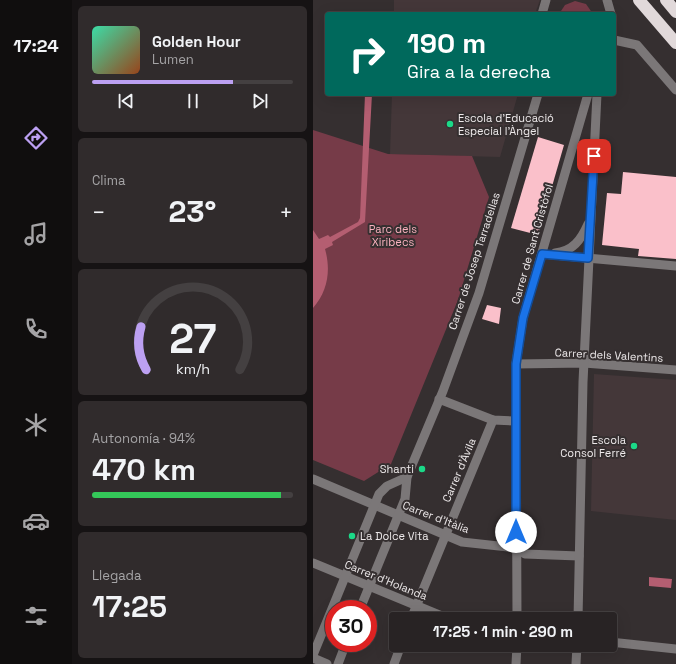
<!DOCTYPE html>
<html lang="es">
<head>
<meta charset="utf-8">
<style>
	body { margin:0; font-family:"Space Grotesk",sans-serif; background:#302b2c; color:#f1f3f6; height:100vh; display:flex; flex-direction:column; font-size:15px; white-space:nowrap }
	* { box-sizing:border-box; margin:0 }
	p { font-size:13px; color:#a5a4a6 }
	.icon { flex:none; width:22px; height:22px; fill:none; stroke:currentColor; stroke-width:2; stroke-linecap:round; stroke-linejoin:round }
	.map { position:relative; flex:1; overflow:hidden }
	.side { display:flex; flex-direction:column; gap:6px; padding:6px; background:#161314; width:241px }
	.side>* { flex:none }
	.guide { position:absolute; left:12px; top:12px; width:291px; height:84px; border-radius:4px; box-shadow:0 4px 16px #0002,0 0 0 1px #444041; background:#00695c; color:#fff; overflow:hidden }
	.speed { position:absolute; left:12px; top:600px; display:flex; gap:8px; font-size:20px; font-weight:700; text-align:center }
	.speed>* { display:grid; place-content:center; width:52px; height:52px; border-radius:50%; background:#282324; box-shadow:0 4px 16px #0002,0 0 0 1px #444041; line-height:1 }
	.speed .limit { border:6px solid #d22; background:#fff; color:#111 }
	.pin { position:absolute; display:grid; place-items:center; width:34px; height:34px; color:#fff; margin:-17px; border-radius:8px; box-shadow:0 2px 6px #0006 }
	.me { position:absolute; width:44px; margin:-22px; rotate:0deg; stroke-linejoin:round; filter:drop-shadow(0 0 3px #0008) }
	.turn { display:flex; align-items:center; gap:14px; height:84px; padding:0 16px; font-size:18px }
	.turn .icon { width:52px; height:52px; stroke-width:2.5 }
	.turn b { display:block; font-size:28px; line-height:34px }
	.big { font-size:30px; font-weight:700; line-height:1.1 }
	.side .tile { flex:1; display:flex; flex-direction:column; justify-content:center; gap:6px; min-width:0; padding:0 14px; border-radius:6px; background:#302b2c }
	.side .dial { align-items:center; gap:0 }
	.dial svg { height:104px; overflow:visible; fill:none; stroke:#444041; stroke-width:7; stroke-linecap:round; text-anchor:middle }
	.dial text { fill:#f1f3f6; stroke:none }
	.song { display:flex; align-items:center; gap:12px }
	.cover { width:48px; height:48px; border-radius:6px; background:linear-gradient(135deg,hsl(160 70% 55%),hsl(20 70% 35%)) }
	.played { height:4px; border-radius:2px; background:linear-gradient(90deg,#bca0f2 70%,#444041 70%) }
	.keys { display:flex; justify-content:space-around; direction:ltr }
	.heat { display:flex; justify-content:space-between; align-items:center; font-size:22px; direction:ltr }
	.charge { height:6px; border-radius:3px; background:linear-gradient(90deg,#34c759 94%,#444041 0) }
	.trip { position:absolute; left:76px; top:612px; width:228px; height:40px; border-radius:4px; background:#282324; box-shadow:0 4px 16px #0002,0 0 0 1px #444041; font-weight:700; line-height:40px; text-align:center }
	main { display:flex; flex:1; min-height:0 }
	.tab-bar { display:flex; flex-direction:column; width:72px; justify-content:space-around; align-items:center; background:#100e0e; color:#a5a4a6 }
	.tab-bar .icon { width:28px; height:28px }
	.tab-bar .selected { color:#bca0f2 }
	.tab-bar b { font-size:18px; color:#f1f3f6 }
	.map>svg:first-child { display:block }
</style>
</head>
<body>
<main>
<nav class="tab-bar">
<b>17:24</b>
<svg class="icon selected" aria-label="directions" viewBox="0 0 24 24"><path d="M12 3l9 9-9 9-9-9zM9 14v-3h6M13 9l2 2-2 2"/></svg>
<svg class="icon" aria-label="music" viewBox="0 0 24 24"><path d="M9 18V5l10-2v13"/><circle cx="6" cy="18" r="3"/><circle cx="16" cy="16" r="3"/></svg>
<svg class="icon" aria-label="phone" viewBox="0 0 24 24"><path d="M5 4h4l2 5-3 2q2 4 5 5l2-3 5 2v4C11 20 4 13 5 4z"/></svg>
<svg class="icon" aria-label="climate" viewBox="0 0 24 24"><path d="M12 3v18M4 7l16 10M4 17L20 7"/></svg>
<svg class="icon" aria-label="car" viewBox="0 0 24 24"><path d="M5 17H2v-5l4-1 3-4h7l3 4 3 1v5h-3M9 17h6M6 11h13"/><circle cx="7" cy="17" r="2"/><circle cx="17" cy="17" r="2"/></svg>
<svg class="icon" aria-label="filters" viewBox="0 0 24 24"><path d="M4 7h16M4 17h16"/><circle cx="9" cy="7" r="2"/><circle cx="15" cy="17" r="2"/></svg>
</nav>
<section class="side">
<div class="tile">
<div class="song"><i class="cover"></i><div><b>Golden Hour</b><p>Lumen</p></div></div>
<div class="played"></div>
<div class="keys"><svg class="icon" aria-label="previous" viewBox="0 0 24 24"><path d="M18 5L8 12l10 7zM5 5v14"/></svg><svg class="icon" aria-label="pause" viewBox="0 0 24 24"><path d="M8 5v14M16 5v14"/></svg><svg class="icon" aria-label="next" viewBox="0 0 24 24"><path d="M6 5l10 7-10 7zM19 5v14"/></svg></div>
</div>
<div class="tile"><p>Clima</p>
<div class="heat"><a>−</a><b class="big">23°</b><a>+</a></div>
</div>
<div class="tile dial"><svg viewBox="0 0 100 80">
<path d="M14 69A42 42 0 1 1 86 69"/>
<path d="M14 69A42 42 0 0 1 10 36" stroke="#bca0f2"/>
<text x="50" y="56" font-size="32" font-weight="700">27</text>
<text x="50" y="72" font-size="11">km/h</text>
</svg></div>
<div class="tile"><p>Autonomía · 94%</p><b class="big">470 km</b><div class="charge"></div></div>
<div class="tile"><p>Llegada</p><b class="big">17:25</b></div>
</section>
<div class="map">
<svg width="363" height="664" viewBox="0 0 363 664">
	<rect width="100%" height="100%" fill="#352f30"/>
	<!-- built -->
	<g fill="#443739">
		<path d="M81,0H227L222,14H81Z"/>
		<path d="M79,94H205L187,157L77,154Z"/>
		<path d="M281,374L363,380V520L278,511Z"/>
	</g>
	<!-- green -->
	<g fill="#763b48">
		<path d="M262,1L273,4L280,14H246L252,5Z"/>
		<path d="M0,130L75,154L159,156L176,197L145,300L78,464L51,481L0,460Z"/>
	</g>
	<!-- water -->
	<g fill="#b45e71">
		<path d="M52,94H59L52,222L19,242L20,245L12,249C18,270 15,291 0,308V230L6,239L15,235L17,237L45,222L47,218Z"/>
		<path d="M336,577L359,579L358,588L336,586Z"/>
	</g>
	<!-- building -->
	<g fill="#fac0ca">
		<path d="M225,137L251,145L225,235L198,228Z"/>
		<path d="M310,172L363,177V259L325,256L326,249L289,245L294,193L308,194Z"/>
		<path d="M174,305L188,308L186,324L169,319Z"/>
	</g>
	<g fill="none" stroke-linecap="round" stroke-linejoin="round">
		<!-- minor -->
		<g stroke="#7b7778" stroke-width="9">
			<path d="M294,0L298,14"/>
			<path d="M229,14L233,0"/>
			<path d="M301,40L324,45L363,90"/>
			<path d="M242,253C260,251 268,240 275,224"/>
			<path d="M229,254L363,266"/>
			<path d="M203,364L271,363L363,370"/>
			<path d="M126,399L180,420L202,421"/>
			<path d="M0,479L149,542L203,548L212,554L266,556"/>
			<path d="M0,563L136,619"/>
			<path d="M47,609L92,499L94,477L130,391L166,293L225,94"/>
			<path d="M98,619L180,420"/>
			<path d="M204,619L203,364L210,318L275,94"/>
			<path d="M265,619L270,382L284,94"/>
			<path d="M297,642L363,649"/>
			<path d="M0,655L66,494L74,486L94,477"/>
			<path d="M0,658L14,664"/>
			<path d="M25,664L33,643"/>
			<path d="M81,664L88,645"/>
			<path d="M203,664L204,645"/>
			<path d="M263,664L264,645"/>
		</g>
		<!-- highway -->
		<g stroke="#e1d9da" stroke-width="12">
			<path d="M326,0L363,43"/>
			<path d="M353,0L363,12"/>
		</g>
	</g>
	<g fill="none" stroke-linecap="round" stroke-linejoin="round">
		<!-- route casing -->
		<g stroke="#114b97" stroke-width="10">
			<path id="route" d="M203,532V364L210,318L229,254L275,258L281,156"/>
		</g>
		<!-- route -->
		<use href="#route" stroke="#1a73e8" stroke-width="7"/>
	</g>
	<!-- markers -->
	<g fill="#1bd988" stroke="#352f30" stroke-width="1.5">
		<circle cx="137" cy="124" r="4"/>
		<circle cx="321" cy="446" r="4"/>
		<circle cx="109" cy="469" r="4"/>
		<circle cx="39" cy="536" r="4"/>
	</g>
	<g text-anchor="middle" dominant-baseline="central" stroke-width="4" stroke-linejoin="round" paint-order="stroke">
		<!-- poi labels -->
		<g font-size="11" fill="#ede9ea" stroke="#352f30" text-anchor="start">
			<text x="145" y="118">Escola d'Educació<tspan x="145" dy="13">Especial l'Àngel</tspan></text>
			<text x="313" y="440" text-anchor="end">Escola<tspan x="313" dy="13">Consol Ferré</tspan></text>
			<text x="101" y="469" text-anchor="end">Shanti</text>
			<text x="47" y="536">La Dolce Vita</text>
		</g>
		<!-- park labels -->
		<g font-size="11" fill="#f9b1be" stroke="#352f30">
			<text x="80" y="229">Parc dels<tspan x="80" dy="13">Xiribecs</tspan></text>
		</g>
		<!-- street labels -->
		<g font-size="11" fill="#ede9ea" stroke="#352f30">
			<text transform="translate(219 244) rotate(-74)">Carrer de Sant Cristòfol</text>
			<text transform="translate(161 261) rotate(-72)">Carrer de Josep Tarradellas</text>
			<text transform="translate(296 355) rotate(3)">Carrer dels Valentins</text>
			<text transform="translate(146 470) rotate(-67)">Carrer d'Àvila</text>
			<text transform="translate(123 517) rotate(21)">Carrer d'Itàlia</text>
			<text transform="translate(73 580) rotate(22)">Carrer d'Holanda</text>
		</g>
	</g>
</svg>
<div class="speed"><div class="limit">30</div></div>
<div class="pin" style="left:281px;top:156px;background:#d93025"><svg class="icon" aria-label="arrive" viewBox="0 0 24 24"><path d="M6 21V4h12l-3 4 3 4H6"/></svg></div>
<svg class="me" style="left:203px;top:532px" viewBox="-20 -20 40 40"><circle r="19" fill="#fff"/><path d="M0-13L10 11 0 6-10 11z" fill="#1a73e8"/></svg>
<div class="trip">17:25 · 1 min · 290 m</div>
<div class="guide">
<div class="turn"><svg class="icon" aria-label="right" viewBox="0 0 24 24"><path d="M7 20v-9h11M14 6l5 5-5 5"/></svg><div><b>190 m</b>Gira a la derecha</div></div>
</div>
</div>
</main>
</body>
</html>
